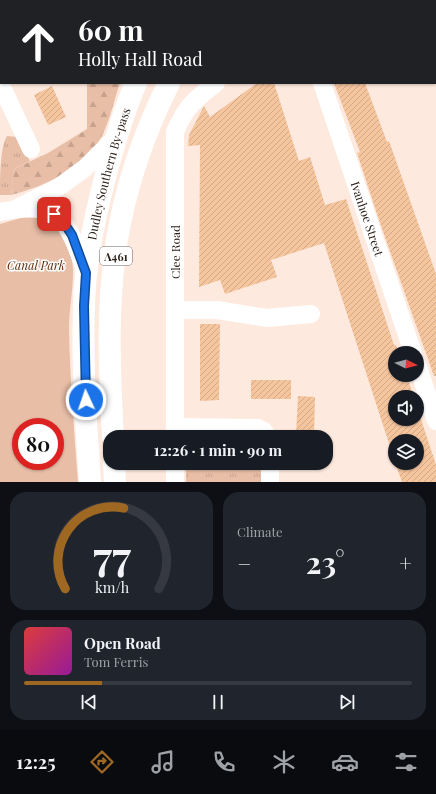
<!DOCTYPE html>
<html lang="en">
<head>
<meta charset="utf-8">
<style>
	body { margin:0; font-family:"Playfair Display",serif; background:#20242c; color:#f1f3f6; height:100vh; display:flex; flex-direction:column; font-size:15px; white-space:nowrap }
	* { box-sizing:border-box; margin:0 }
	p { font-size:13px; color:#9ea1a6 }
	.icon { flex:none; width:22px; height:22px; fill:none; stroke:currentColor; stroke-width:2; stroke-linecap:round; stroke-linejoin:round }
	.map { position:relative; height:482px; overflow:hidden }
	.sheet { display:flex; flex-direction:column; gap:10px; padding:10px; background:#0d0f14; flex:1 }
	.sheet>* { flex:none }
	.banner { position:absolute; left:0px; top:0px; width:436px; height:84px; box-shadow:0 1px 3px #0004; background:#202124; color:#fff; overflow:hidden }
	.needle { width:26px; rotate:96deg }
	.tools { position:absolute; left:388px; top:346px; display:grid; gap:8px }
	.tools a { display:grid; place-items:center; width:36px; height:36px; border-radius:50%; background:#171b24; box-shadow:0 1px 3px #0004; font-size:20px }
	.speed { position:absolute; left:12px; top:418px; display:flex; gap:8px; font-size:20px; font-weight:700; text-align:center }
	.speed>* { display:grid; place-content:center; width:52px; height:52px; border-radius:50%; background:#171b24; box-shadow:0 1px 3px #0004; line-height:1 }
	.speed .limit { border:6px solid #d22; background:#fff; color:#111 }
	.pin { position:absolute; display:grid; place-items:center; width:34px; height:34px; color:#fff; margin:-17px; border-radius:8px; box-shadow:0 2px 6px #0006 }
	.me { position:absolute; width:44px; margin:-22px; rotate:357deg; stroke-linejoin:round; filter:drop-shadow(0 0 3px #0008) }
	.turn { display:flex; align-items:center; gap:14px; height:84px; padding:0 12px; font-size:18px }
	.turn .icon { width:52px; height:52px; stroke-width:2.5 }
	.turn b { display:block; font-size:28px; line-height:34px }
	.big { font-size:30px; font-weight:700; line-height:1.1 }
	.sheet .card { flex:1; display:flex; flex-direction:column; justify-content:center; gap:6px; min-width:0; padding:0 14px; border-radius:16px; background:#20242c }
	.sheet .dial { align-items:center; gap:0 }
	.dial svg { height:104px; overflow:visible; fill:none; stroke:#363941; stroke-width:7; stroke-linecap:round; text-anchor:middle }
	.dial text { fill:#f1f3f6; stroke:none }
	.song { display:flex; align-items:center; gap:12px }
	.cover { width:48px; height:48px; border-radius:6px; background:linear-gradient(135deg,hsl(0 70% 55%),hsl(300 70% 35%)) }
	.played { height:4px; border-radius:2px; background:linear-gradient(90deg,#9e6722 20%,#363941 20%) }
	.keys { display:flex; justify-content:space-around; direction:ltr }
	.heat { display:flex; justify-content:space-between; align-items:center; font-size:22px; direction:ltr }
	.sheet .tiles { flex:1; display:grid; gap:10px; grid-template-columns:1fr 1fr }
	.card:last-child { grid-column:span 2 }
	.trip { position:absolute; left:103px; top:430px; width:230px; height:40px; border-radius:16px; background:#171b24; box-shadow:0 1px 3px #0004; font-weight:700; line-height:40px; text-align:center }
	.menu { display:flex; height:64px; justify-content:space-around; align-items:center; background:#090b0e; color:#9ea1a6 }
	.menu .icon { width:28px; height:28px }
	.menu .selected { color:#9e6722 }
	.menu b { font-size:18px; color:#f1f3f6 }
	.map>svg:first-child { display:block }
</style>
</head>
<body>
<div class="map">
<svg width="436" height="482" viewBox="0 0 436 482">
	<defs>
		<pattern id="grass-tufts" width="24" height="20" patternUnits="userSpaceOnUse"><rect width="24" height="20" fill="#e8bea7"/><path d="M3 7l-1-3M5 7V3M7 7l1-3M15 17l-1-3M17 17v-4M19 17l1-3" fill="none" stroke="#c7a38f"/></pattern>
		<pattern id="forest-firs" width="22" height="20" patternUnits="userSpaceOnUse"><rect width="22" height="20" fill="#e8bea7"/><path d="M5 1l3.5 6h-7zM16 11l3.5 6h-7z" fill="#c7a38f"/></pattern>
		<pattern id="building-hatch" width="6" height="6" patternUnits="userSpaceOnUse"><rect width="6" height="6" fill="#f5c59e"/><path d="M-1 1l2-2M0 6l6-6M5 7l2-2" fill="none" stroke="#d2a988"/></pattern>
	</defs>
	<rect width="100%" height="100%" fill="#fee9de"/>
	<!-- grass -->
	<g fill="url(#grass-tufts)">
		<path d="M7,136L17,137L30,161L14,169L11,195H0C0,181 0,146 7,136Z"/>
		<path d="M186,463H265L264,482H186Z"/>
	</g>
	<!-- forest -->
	<path fill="url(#forest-firs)" d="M87,83H120C114,100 110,120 102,136C84,169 45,186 11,195L14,169L48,153L87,129Z"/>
	<!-- park -->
	<path fill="#e8bea7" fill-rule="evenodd" d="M28,216C46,218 62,228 69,246C78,271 69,302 69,328C70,379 74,431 78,482H0V224ZM21,427H55V461H21Z"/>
	<!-- building -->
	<g fill="url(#building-hatch)">
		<path d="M257,83H274L299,161L310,157L325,205L346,199L394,345H396L399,353H395V375H406L414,397H395V419H417V407L436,465V482H402L395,463H417V441H395V462L324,243L271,260L277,277L225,294L220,280L199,287L200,145L188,146L189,135L204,106L210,117Z"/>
		<path d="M334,83H365L387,142L389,141L436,274V376H434L380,223L357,153L360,152Z"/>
		<path d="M52,86L66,117L48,125L34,95Z"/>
		<path d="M200,324H220L219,400L200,401Z"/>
		<rect x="251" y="380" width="40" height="19"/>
		<path d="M298,396L315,397L314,436L296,435Z"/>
	</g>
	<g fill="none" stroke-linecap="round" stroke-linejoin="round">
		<!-- minor -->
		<g stroke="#fff" stroke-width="18">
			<path d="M20,1V0"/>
			<path d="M435,12L436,11"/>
			<path id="s1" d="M322,83L413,353"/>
			<path d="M2,87L31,149"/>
			<path d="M17,208L59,187L85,168L117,136"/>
			<path d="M0,212C61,199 68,222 86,273"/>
			<path d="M175,310H217L267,318L311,314"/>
			<path d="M417,364L436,421"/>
			<path d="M175,427L258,428L264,431L267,437"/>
			<path d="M175,437V132C186,106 194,100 216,83"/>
			<path d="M175,482V463"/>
			<path d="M270,482V463"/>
		</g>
		<!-- trunk -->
		<g stroke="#fff" stroke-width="22">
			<path d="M175,1V0"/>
			<path d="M218,1L219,0"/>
			<path d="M113,437C109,366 106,293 120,223C130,174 147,127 169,83"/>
			<path d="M114,463L115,482"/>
			<path id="s2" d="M90,482C86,424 82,365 84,306C85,259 96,212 108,166C116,138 124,110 136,83"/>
		</g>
	</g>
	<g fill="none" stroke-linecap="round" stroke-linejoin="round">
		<!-- route casing -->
		<g stroke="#114b97" stroke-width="10">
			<path id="route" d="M54,214L62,220L72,235L86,273L84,306L86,400"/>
		</g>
		<!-- route -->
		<use href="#route" stroke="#1a73e8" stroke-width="7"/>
	</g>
	<g text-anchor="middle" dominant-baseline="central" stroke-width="3" stroke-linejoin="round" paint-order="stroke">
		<!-- shield labels -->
		<rect fill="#fff" stroke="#6b635e" stroke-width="1" x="100" y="247" width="32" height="18" rx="3"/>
		<g font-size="11" font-weight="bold" fill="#2c2019">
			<text x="116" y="256">A461</text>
		</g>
		<!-- street labels -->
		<g font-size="12" fill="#2c2019" stroke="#fff">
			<text stroke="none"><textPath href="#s2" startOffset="311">Dudley Southern By-pass</textPath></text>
			<text stroke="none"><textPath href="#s1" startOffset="143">Ivanhoe Street</textPath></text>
			<text transform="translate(175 252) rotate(-90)">Clee Road</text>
		</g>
		<!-- park labels -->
		<g font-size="12" font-style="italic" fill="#5f2d0b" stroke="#fff">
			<text x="36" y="265">Canal Park</text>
		</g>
	</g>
</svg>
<div class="tools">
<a><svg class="needle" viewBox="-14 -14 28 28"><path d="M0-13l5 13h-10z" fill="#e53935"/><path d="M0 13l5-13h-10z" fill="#9ea1a6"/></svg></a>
<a><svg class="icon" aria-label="sound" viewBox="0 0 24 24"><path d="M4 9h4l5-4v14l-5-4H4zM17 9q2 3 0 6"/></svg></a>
<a><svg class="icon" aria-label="layers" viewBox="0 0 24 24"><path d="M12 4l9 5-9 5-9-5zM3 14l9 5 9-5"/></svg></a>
</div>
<div class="speed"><div class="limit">80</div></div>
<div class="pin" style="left:54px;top:214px;background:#d93025"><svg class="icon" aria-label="arrive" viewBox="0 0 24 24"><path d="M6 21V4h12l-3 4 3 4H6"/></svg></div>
<svg class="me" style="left:86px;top:400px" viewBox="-20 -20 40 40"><circle r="17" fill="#1a73e8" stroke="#fff" stroke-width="3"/><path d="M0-11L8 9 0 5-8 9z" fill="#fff"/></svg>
<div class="trip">12:26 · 1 min · 90 m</div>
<div class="banner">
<div class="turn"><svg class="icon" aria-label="ahead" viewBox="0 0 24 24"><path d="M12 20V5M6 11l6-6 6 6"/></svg><div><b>60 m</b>Holly Hall Road</div></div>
</div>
</div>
<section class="sheet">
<div class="tiles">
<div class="card dial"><svg viewBox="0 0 100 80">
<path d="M14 69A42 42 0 1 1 86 69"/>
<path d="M14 69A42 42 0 0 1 59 7" stroke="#9e6722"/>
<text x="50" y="56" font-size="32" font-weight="700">77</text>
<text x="50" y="72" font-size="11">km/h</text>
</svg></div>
<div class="card"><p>Climate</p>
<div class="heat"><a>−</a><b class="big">23°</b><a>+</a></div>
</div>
<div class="card">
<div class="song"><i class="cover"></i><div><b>Open Road</b><p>Tom Ferris</p></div></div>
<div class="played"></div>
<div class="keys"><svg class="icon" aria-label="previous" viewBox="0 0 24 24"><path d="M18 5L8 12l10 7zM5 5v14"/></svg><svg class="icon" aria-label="pause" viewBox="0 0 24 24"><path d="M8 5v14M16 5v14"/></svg><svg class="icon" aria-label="next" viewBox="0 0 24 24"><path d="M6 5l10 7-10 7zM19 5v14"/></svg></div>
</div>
</div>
</section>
<nav class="menu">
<b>12:25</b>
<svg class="icon selected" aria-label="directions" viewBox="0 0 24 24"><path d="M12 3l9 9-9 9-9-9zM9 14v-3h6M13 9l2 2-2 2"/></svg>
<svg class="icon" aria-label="music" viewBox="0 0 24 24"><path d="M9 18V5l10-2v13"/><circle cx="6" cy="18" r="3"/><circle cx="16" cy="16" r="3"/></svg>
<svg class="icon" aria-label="phone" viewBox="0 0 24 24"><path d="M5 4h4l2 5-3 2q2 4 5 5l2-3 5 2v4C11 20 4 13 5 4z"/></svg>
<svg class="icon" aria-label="climate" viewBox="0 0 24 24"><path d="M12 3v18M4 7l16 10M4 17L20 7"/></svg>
<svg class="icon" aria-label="car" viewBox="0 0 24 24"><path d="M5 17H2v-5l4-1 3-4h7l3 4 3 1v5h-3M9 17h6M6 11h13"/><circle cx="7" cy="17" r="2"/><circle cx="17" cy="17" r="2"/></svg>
<svg class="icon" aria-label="filters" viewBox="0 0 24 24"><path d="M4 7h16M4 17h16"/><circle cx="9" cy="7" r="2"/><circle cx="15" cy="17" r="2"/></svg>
</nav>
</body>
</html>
